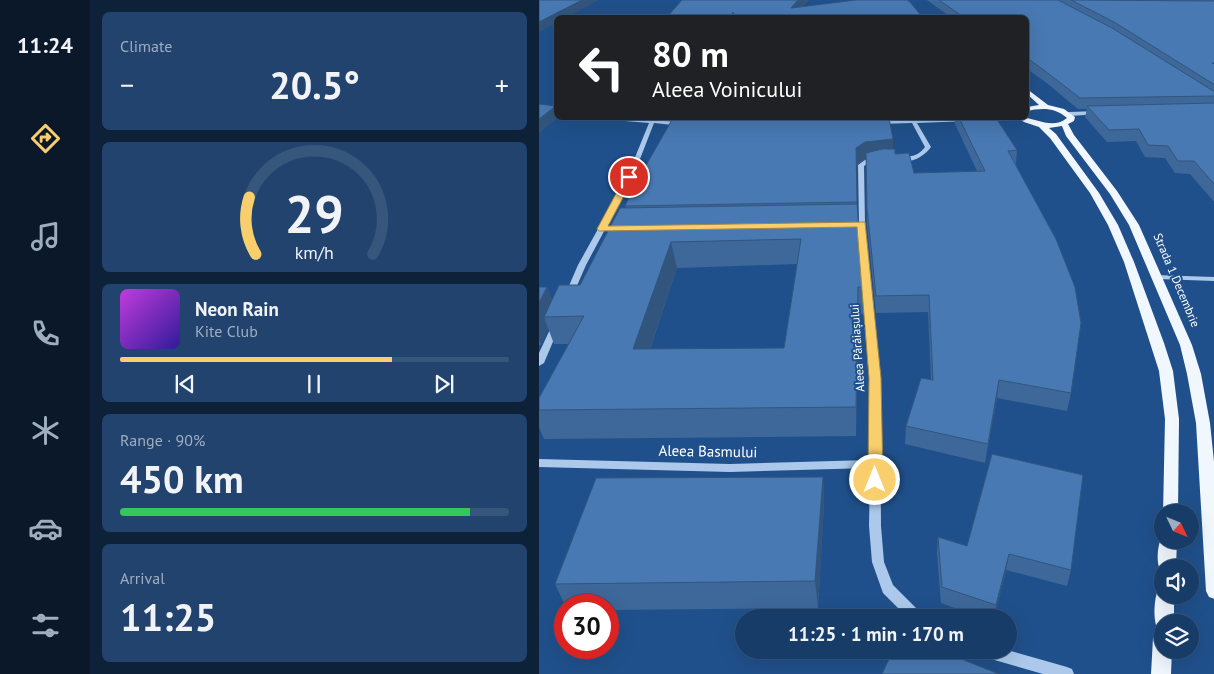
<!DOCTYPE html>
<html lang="en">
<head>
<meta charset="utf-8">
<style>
	body { margin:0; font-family:"PT Sans",sans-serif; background:#21436e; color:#f1f3f6; height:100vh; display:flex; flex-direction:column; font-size:19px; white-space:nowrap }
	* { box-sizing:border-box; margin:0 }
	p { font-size:16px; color:#9fadc0 }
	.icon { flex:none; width:28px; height:28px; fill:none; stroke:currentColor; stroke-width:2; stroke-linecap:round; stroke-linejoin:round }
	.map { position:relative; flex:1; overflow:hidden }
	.panel { display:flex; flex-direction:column; gap:12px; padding:12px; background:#0d2139; width:449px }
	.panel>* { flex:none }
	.top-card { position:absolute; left:15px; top:15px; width:475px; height:105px; border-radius:8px; box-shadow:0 5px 20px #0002,0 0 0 1px #36567c; background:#202124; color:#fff; overflow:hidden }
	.needle { width:32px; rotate:133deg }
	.buttons { position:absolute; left:615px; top:504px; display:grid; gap:10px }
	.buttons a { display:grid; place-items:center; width:45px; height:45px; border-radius:50%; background:#183c68; box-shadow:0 5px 20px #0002,0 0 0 1px #36567c; font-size:25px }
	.speed { position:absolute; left:15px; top:594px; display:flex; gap:10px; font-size:25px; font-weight:700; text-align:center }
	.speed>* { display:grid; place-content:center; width:65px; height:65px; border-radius:50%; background:#183c68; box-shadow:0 5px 20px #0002,0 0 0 1px #36567c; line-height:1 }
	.speed .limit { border:8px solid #d22; background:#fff; color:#111 }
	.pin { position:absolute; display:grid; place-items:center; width:42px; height:42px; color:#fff; margin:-21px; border:2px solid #fff; border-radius:50%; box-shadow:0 1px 5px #0007 }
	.me { position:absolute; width:55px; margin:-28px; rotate:0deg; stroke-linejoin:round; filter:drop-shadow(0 0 4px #0008) }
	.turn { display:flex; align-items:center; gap:18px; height:105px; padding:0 15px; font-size:22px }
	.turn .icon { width:65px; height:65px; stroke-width:2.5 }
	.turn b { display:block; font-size:35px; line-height:42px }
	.big { font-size:38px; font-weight:700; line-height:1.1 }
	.panel .card { flex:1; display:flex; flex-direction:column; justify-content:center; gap:8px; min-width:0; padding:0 18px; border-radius:8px; background:#21436e }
	.panel .dial { align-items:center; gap:0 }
	.dial svg { height:130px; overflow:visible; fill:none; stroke:#36567c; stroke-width:7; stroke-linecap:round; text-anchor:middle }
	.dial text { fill:#f1f3f6; stroke:none }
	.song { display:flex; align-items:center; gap:15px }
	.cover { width:60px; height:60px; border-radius:8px; background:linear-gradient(135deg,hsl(290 70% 55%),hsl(250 70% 35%)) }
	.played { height:5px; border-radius:2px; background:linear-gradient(90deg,#f9cf6d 70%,#36567c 70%) }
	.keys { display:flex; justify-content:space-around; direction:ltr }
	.heat { display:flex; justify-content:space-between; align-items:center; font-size:28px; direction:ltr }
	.charge { height:8px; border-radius:4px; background:linear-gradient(90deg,#34c759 90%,#36567c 0) }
	.trip { position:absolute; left:196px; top:609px; width:282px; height:50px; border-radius:25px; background:#183c68; box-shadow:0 5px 20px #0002,0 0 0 1px #36567c; font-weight:700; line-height:50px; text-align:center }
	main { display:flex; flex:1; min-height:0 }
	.tab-bar { display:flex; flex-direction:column; width:90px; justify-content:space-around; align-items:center; background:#0a182a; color:#9fadc0 }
	.tab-bar .icon { width:35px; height:35px }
	.tab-bar .selected { color:#f9cf6d }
	.tab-bar b { font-size:22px; color:#f1f3f6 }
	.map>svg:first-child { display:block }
</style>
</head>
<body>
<main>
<nav class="tab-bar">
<b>11:24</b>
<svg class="icon selected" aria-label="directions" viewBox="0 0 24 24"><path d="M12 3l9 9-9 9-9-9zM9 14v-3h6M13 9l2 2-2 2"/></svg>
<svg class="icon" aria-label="music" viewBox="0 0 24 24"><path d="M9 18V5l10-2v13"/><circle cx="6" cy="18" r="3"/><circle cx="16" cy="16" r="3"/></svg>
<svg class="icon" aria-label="phone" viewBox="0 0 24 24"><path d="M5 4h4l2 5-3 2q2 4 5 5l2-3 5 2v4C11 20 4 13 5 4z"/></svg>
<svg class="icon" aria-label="climate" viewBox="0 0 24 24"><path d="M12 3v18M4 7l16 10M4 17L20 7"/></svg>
<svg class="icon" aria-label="car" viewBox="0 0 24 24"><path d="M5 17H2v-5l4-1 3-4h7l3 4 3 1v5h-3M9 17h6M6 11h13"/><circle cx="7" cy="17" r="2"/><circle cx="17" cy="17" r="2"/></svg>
<svg class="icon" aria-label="filters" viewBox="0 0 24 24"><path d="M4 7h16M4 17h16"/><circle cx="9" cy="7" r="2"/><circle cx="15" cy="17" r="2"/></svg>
</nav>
<section class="panel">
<div class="card"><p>Climate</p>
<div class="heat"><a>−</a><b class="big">20.5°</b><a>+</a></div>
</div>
<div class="card dial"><svg viewBox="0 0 100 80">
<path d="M14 69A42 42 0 1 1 86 69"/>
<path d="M14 69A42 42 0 0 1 10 34" stroke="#f9cf6d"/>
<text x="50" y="56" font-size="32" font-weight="700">29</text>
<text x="50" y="72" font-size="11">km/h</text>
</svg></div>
<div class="card">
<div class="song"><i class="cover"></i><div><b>Neon Rain</b><p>Kite Club</p></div></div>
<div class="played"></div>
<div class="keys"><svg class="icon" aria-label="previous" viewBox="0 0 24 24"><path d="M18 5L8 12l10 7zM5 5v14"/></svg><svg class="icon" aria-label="pause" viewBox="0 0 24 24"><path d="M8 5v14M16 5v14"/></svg><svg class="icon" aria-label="next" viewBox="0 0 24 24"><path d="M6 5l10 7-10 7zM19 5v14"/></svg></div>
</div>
<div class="card"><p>Range · 90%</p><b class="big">450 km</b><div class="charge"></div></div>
<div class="card"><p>Arrival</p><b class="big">11:25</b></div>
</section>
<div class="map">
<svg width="676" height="674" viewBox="0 0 676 674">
	<rect width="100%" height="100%" fill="#20508b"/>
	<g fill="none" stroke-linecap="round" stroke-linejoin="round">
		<!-- minor -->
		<g fill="#acc9eb" fill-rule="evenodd">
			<path d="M559,111L561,112V114L530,116L527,114L530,112Z"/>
			<path d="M72,118L143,122L146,124L143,126L115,123L94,177L47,265L34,295L30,297L26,295L39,265L88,177L110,123L74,120Z"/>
			<path d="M428,118L430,119V121L378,123L392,147C384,158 369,165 357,159C369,154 376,160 386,147L373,123L341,124L338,122L341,120Z"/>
			<path d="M448,118H484L487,119L484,121H448L445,119Z"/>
			<path d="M337,158L340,160L339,161L330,163L325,166L326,224L341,378L342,526L345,562L354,585L383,614L384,618H369L344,593L333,562L330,526L331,468L191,472L0,467V459L191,464L331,460V378L320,224L319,165L326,160Z"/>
			<path d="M616,275L676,277V281L619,279H616L615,277Z"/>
			<path d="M17,322L21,325L5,363L0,366V353L13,325Z"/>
			<path d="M438,650H468L528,667L533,669L535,674H504L445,657L440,655Z"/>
		</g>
		<!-- major -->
		<g fill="#f1f7fe" fill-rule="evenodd">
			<path d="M488,89L509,105L525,109L536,117L535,121L529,124L535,135L578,191L600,225L653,345L662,374L671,423L676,471V599L670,597L667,591L657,423L648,374L641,345L590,225L571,194L527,136L523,126L510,128L517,134L560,193L579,225L595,262L625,343L634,371L640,419L639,512L624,514L626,419L620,371L585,262L569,225L551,193L511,138L500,127L485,122L479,118C496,116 512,131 528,118C516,107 502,108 488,111V107L500,105L488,94Z"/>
			<path d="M624,535V540H638L637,568H624V574C616,567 618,543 624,535Z"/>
			<path d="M624,587V595H635V622H624V650H633L632,674H612L614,638L617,631L622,630L618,628C614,618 615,600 619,589Z"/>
		</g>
	</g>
	<!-- wall -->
	<g fill="#3e689a" fill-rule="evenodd">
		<path d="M388,0H676V203L651,174L636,173L626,158L606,157L597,141L568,142L546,117L548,109H539L509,84L488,69V18H413Z"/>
		<path d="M416,118H457L478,150L477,164L532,393L528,411L458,398L446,463L366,444L367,426L392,380L389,312L337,313L328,224L327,159L317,165L318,204L324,287V314H319L317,436L5,439L0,427V398L30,344H15L9,328L2,345H0V287H8L13,301L41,285L86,208V206L89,199V197L354,149L356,154L375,173L438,171L416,124ZM258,264L245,348L111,349L138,268Z"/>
		<path d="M453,454L532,570L528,586L467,570L455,618H443L402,603L398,553L399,537L428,546Z"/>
		<path d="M284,477L285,504L279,608L69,610V605H26L16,584Z"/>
	</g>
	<!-- shaded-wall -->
	<g fill="#32557d">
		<path d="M43,0H60L27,18H18V23L0,32V22Z"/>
		<path d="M259,0H270L256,18L252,8Z"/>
		<path d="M194,12L195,18H191Z"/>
		<path d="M17,106L18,118H19L0,133V119Z"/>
		<path d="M354,139V156L326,159L317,165L318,220L317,148L326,142Z"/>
		<path d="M132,242L138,268L101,377L94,349Z"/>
		<path d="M8,287L16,311L5,317L9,328L2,345L0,340V303Z"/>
		<path d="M319,287V314L317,436V407Z"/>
		<path d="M460,380L458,398L446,463L449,444Z"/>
		<path d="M284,477L285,504L279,608L276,581Z"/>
		<path d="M470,554L467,570L455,618L457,605Z"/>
	</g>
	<!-- building -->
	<g fill="#4879b3" stroke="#32557d" fill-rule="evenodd">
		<path d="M0,0H43L0,22Z"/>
		<path d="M143,0H259L252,8L317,0H368L371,2L384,18H197L194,12L191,18H127Z"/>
		<path d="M400,0H519L573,28L676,92V96L541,98L510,74L488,58V18H426Z"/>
		<path d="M532,0L676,1V63H673L676,64V85L575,22Z"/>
		<path d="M676,103V185L655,161H639L629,146L609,145L600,129L570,130L548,106Z"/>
		<path d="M0,104L17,106L0,119Z"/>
		<path d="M134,118H350L354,139L326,142L317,148L318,202L86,206L90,197H89Z"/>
		<path d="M420,118H457L478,150L469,151L517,239L536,287L542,323L532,393L460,380L449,444L367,426L382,378L394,380L390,295L337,296L328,208L327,153L343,149H356V154L370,153L375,173L446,171Z"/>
		<path d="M318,204L324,287H319L317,407L0,410V398L45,316L5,317L20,285H41L81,208ZM262,239L245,348L94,349L132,242Z"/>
		<path d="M0,287H8L0,303Z"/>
		<path d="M453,454L544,475L532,570L470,554L457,605L403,587L399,537L428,546Z"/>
		<path d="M284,477L276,581L16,584L57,478Z"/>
		<path d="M354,650H400L460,674H343Z"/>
	</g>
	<!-- route -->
	<path fill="#f9cf6d" stroke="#a28747" d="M90,174L95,177L69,226L326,222L342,378L344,480L342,483L336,485L331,483L329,480L330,378L318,227L60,231L58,229L86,177Z"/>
	<g text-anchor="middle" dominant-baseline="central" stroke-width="4" stroke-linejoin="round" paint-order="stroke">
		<!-- street labels -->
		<g font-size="12" fill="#fff" stroke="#20508b">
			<text transform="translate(638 280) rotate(67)">Strada 1 Decembrie</text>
			<text transform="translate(318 348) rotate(-94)">Aleea Pârâiașului</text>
		</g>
		<!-- near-street labels -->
		<g font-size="15" fill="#fff" stroke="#20508b">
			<text transform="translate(169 451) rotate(1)">Aleea Basmului</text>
		</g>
	</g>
</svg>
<div class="buttons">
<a><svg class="needle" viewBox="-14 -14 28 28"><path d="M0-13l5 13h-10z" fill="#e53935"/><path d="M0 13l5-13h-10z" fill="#9fadc0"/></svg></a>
<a><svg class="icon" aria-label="sound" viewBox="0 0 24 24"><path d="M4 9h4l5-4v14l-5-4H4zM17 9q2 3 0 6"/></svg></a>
<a><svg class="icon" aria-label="layers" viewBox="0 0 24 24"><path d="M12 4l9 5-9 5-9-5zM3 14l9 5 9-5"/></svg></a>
</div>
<div class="speed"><div class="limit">30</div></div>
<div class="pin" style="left:90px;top:177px;background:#d93025"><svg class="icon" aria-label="arrive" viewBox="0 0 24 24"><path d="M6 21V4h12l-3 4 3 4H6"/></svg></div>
<svg class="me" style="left:336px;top:480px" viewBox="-20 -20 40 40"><circle r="17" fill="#f9cf6d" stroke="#fff" stroke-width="3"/><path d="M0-11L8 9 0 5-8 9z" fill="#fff"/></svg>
<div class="trip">11:25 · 1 min · 170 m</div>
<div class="top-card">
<div class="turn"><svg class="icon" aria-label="left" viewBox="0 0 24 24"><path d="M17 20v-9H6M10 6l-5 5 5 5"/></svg><div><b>80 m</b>Aleea Voinicului</div></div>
</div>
</div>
</main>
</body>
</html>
